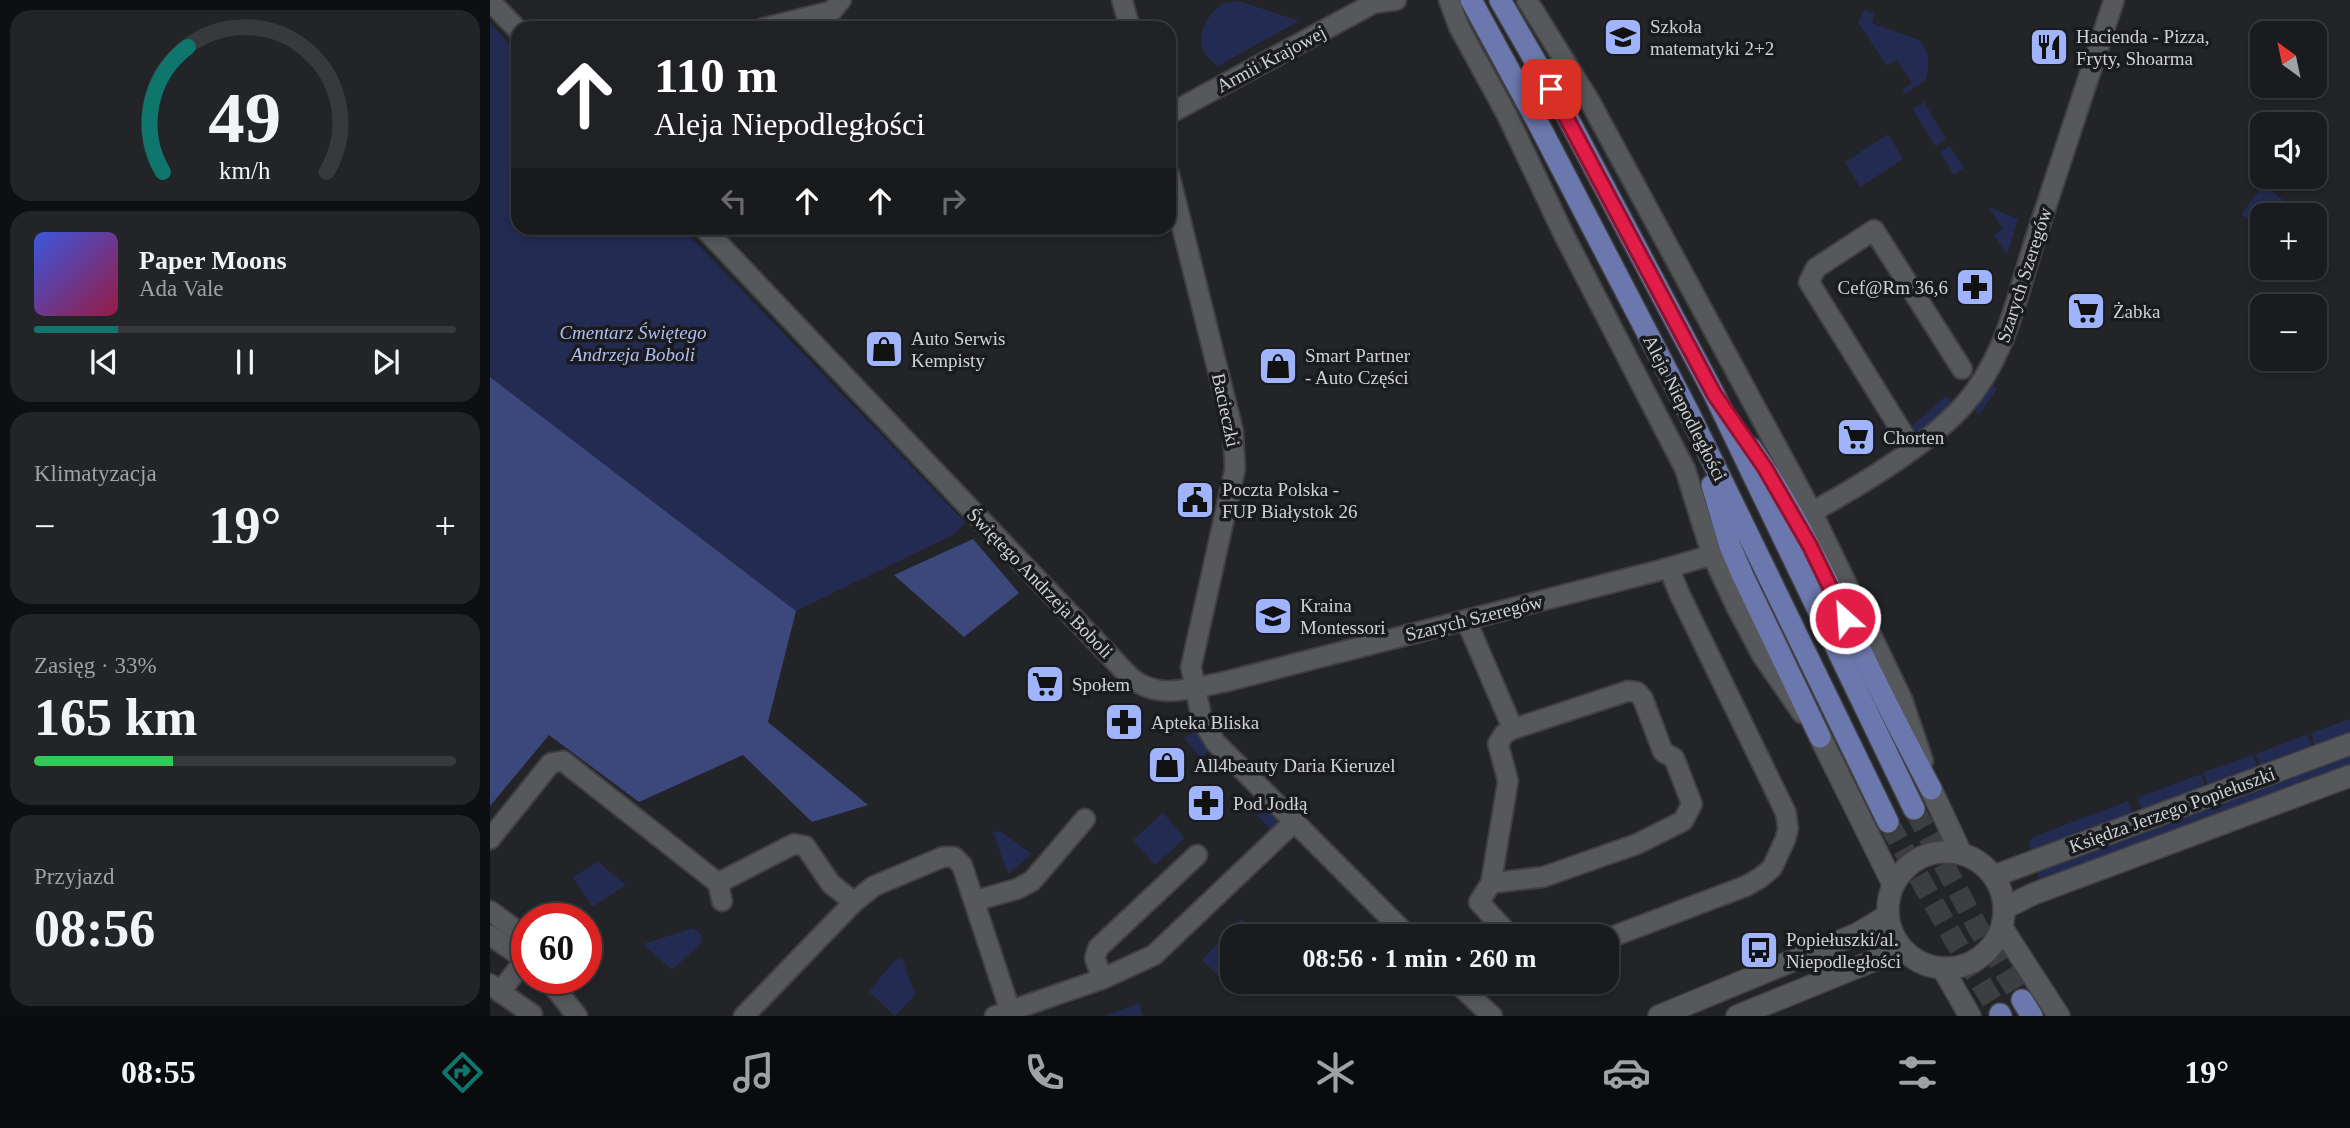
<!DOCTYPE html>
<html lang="pl">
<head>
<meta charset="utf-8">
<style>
	body { margin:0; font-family:"Times New Roman",serif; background:#232427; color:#f1f3f6; height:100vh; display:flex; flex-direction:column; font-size:26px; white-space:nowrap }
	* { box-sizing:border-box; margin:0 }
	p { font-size:23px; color:#9fa1a4 }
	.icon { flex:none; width:38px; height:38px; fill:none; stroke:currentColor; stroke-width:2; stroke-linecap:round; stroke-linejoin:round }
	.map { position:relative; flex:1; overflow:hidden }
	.drawer { display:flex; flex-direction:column; gap:10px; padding:10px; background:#0e0f10; width:490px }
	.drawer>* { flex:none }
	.banner { position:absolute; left:21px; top:21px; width:665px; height:214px; border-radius:21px; box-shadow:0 4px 10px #0003,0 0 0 2px #38393c; background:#202124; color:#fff; overflow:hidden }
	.needle { width:46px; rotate:327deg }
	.fabs { position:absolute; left:1760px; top:21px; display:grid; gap:14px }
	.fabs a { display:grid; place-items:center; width:77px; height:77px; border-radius:14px; background:#1a1b1e; box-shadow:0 4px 10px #0003,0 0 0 2px #38393c; font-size:35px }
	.speed { position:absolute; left:21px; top:903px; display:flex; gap:14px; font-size:35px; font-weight:700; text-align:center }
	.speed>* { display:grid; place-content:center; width:91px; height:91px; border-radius:50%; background:#1a1b1e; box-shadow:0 4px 10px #0003,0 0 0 2px #38393c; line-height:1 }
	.speed .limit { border:10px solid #d22; background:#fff; color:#111 }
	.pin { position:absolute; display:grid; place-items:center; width:60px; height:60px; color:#fff; margin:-30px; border-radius:14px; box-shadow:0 4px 10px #0006 }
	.me { position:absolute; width:77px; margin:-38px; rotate:334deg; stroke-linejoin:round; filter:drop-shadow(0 0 5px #0008) }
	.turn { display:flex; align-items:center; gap:24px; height:147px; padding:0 28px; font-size:32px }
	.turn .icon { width:91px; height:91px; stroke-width:2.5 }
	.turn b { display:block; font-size:49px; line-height:60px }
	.lanes { display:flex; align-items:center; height:66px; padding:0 28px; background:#0003; justify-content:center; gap:35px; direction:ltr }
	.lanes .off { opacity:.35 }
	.big { font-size:52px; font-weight:700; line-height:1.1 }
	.drawer .card { flex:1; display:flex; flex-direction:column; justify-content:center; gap:10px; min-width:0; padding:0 24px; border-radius:21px; background:#232427 }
	.drawer .dial { align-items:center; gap:0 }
	.dial svg { height:182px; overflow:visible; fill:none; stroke:#38393c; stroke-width:7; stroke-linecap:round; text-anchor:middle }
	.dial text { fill:#f1f3f6; stroke:none }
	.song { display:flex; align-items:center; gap:21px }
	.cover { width:84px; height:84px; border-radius:10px; background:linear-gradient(135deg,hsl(230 70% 55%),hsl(340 70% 35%)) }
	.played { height:7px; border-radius:4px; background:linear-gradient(90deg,#0f766e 20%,#38393c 20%) }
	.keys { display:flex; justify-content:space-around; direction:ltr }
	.heat { display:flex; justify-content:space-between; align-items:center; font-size:38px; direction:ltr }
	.charge { height:10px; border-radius:5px; background:linear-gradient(90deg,#34c759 33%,#38393c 0) }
	.trip { position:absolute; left:730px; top:924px; width:399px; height:70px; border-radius:21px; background:#1a1b1e; box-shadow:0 4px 10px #0003,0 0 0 2px #38393c; font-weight:700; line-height:70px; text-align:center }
	.tabs { display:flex; height:112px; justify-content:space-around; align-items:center; background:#0a0b0c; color:#9fa1a4 }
	.tabs .icon { width:49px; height:49px }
	.tabs .current { color:#0f766e }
	.tabs b { font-size:32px; color:#f1f3f6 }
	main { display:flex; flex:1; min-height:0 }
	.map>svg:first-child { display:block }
</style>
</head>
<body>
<main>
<section class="drawer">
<div class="card dial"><svg viewBox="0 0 100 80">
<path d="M14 69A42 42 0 1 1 86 69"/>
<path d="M14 69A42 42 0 0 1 25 14" stroke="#0f766e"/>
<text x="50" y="56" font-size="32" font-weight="700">49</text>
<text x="50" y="72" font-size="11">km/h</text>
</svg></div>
<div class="card">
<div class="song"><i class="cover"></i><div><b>Paper Moons</b><p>Ada Vale</p></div></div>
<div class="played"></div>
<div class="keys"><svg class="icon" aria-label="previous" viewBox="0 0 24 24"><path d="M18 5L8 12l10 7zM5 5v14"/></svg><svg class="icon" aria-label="pause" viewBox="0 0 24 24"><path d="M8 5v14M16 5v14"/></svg><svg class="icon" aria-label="next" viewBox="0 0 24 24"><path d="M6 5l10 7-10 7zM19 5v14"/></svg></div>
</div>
<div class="card"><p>Klimatyzacja</p>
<div class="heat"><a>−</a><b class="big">19°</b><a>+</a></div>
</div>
<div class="card"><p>Zasięg · 33%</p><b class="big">165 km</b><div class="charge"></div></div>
<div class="card"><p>Przyjazd</p><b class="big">08:56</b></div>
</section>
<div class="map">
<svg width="1860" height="1016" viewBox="0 0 1860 1016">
	<rect width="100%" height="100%" fill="#232428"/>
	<!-- green -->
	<g fill="#232b52">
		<path d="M749,1L809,21L728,66C720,60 712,53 711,43C709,31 721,10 732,4C737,2 744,2 749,1Z"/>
		<path d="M1375,10L1385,14L1382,23L1429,40C1440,53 1440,64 1436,80L1415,94L1412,90L1422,83L1407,60L1397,66L1368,22Z"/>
		<path d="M0,23L28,53V228H192L475,522L465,534L306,611L0,377Z"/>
		<path d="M1434,102L1456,139L1445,146L1423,109Z"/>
		<path d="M1398,134L1413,159L1370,187L1355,162Z"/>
		<path d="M1460,146L1474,168L1464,175L1450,152Z"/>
		<path d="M1774,185L1812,215H1773V230L1751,214Z"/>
		<path d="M1499,207L1528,219L1517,255L1504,235L1513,229Z"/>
		<path d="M1500,384L1507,389L1489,415L1482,407Z"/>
		<path d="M1456,396L1464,405L1425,437L1415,432Z"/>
		<path d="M1860,719V735L1825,748L1821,733Z"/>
		<path d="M708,729L722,747L711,758L694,738Z"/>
		<path d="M1817,734L1823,749L1771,769L1766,754Z"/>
		<path d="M1763,755L1768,769L1719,787L1713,772Z"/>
		<path d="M1860,755V768L1550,882L1547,871Z"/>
		<path d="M1711,774L1716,789L1656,811L1652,810L1647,798Z"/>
		<path d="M769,796L791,819L780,829L758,806Z"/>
		<path d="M1638,801L1642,813L1640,817L1541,853L1539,843L1543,837Z"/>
		<path d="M673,813L695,838L665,865L643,840Z"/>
		<path d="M510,831L542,854L518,874L503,832Z"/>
		<path d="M108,862L136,885L102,907L83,877Z"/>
		<path d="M751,919L768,936H742V969L732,979L712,960Z"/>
		<path d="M203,928L211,934V943L182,970L153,944Z"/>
		<path d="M412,958L425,995L405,1016L379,992L404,961Z"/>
		<path d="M649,1003L653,1016H614Z"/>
	</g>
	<!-- forest -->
	<g fill="#3c477c">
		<path d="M0,377L306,611L278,722L378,805L322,822L253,755L149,802L59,735L0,806Z"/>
		<path d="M483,539L529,593L474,637L404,575Z"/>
	</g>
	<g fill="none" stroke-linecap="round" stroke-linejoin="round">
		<!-- primary-tunnel -->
		<g stroke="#3d3e42" stroke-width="21" stroke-dasharray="21 10" stroke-linecap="butt">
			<path d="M1424,809L1488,928L1532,1000"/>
			<path d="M1398,822L1465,941L1510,1014"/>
		</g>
		<!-- street casing -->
		<g stroke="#404043" stroke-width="23">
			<g id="street">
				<path d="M632,0L640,28"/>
				<path d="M959,0L969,27L1017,115L1074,235L1195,469L1222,555L1246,606L1272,655L1312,713"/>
				<path d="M1037,0L1099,100L1322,512L1412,699L1433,761"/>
				<path d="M0,1L28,30"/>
				<path d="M274,28L342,11L351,0"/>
				<path d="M679,114L884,3L906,0"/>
				<path d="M679,174L743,431L745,469L701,667L712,720L725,742L918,936"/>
				<path d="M214,228L640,677C669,701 701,688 734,682L1167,571L1222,555"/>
				<path d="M1422,448L1319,282L1326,268L1384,230L1472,369"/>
				<path d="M1322,512C1369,486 1437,446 1473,406C1517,357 1526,297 1546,237C1572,158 1598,79 1624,0"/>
				<path d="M976,620L1023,729"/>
				<path d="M0,839L61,763L73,761L228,883L232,901"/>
				<path d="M228,883L304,844L315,846L341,884L364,902"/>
				<path d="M1001,883L1053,877L1147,844L1193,821L1202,804L1184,758L1173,752L1153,699L1147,692L1138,691L1023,729L1014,734L1008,744L1018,781L1001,883L989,902L1020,936"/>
				<path d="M484,901L527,889L542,881L595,819"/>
				<path d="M0,911L37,938"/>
				<path d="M0,935L37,961"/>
				<path d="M1116,939L1256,886L1270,878L1282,868L1295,840L1298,829L1296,813L1189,593L1179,568"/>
				<path d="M57,978L87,1016"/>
				<path d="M612,979L605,958L608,948L707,855"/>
				<path d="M966,982L1002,1016"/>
				<path d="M0,984L10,992L35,960"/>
				<path d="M10,992L42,1014"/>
				<path d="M254,1016L364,902L384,886L453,857H464L472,865L522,1016"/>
				<path d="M505,1016L612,979L664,955L804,822"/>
			</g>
		</g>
		<!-- secondary casing -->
		<g stroke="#404043" stroke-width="24">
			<g id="secondary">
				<path d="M1330,737L1403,884"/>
				<path d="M1441,789L1471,853"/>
				<circle cx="1456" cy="910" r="58"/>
				<path d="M1504,876L1860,744"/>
				<path d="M1515,908L1543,894L1860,776"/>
				<path d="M1512,928L1569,1016"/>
				<path d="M1453,969L1480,1016"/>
				<path d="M1169,1016L1367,934L1397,916"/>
				<path d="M1247,1016L1412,949"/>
			</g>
		</g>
		<!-- primary casing -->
		<g stroke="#404043" stroke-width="24">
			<g id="primary">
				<path d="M981,0L1048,123L1199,413L1398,822"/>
				<path d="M1010,0L1074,111L1224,394L1424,809"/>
				<path d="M1261,448C1303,508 1334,575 1366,641C1390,691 1415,740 1441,789"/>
				<path d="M1222,485L1240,546L1253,576L1330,737"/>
				<path d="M1532,1000L1542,1016"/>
				<path d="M1510,1014L1511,1016"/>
			</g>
		</g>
		<!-- street -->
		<use href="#street" stroke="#57585c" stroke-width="19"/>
		<!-- secondary -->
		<use href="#secondary" stroke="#57585c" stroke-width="21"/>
		<!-- primary -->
		<use href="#primary" stroke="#6b78ad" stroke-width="21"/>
	</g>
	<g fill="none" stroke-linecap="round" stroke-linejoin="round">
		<!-- route casing -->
		<g stroke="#92132f" stroke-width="18">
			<path id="route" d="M1061,89L1224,394L1275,468L1320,546L1355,618"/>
		</g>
		<!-- route -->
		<use href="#route" stroke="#e11d48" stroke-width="12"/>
	</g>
	<!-- icons -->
	<defs>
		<g id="school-square" transform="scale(2.0125)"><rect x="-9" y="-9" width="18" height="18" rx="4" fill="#a0b3fd" stroke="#1a1b1e"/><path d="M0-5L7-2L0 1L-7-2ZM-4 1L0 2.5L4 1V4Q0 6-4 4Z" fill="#111"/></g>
		<g id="restaurant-square" transform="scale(2.0125)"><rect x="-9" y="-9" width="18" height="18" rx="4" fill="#a0b3fd" stroke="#1a1b1e"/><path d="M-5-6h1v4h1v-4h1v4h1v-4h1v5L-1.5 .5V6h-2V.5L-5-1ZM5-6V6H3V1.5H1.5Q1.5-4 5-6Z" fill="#111"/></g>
		<g id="pharmacy-square" transform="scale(2.0125)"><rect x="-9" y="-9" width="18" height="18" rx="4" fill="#a0b3fd" stroke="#1a1b1e"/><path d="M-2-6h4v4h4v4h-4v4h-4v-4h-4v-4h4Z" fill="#111"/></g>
		<g id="supermarket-square" transform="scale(2.0125)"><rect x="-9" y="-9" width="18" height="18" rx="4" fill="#a0b3fd" stroke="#1a1b1e"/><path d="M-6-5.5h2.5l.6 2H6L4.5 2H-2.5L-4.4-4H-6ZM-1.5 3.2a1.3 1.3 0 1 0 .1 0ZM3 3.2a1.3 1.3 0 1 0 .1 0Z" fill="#111"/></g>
		<g id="shop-square" transform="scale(2.0125)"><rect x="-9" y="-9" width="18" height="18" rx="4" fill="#a0b3fd" stroke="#1a1b1e"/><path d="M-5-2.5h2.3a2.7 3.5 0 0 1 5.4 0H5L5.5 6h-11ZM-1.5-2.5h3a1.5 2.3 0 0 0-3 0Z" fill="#111"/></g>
		<g id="civic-square" transform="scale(2.0125)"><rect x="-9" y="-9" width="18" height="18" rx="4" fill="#a0b3fd" stroke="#1a1b1e"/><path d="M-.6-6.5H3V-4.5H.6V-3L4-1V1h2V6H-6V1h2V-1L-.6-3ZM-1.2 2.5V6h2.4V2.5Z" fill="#111"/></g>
		<g id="bus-square" transform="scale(2.0125)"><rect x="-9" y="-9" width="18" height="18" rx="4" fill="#a0b3fd" stroke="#1a1b1e"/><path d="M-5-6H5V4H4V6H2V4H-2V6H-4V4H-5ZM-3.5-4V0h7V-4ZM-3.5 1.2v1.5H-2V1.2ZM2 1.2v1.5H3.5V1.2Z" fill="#111"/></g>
	</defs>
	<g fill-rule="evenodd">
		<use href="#school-square" x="1133" y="37"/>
		<use href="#restaurant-square" x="1559" y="47"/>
		<use href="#pharmacy-square" x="1485" y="287"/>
		<use href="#supermarket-square" x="1596" y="311"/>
		<use href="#shop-square" x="394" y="349"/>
		<use href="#shop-square" x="788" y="366"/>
		<use href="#supermarket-square" x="1366" y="437"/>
		<use href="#civic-square" x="705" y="500"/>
		<use href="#school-square" x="783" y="616"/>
		<use href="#supermarket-square" x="555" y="684"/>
		<use href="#pharmacy-square" x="634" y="722"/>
		<use href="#shop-square" x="677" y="765"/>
		<use href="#pharmacy-square" x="716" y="803"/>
		<use href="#bus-square" x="1269" y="950"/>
	</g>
	<g text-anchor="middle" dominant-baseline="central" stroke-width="7" stroke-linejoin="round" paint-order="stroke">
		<!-- poi labels -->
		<g font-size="19" fill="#d0d1d3" stroke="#1a1b1e" text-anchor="start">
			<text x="1160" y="26">Szkoła<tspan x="1160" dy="22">matematyki 2+2</tspan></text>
			<text x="1586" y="36">Hacienda - Pizza,<tspan x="1586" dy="22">Fryty, Shoarma</tspan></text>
			<text x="1458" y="287" text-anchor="end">Cef@Rm 36,6</text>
			<text x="1623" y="311">Żabka</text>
			<text x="421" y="338">Auto Serwis<tspan x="421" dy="22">Kempisty</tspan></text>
			<text x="815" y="355">Smart Partner<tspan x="815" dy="22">- Auto Części</tspan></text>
			<text x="1393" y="437">Chorten</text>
			<text x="732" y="489">Poczta Polska -<tspan x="732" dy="22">FUP Białystok 26</tspan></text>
			<text x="810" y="605">Kraina<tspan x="810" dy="22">Montessori</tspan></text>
			<text x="582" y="684">Społem</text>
			<text x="661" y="722">Apteka Bliska</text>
			<text x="704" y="765">All4beauty Daria Kieruzel</text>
			<text x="743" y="803">Pod Jodłą</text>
			<text x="1296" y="939">Popiełuszki/al.<tspan x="1296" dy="22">Niepodległości</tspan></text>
		</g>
		<!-- street labels -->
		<g font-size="19" fill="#d0d1d3" stroke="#1a1b1e">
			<text transform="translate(781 59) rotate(-28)">Armii Krajowej</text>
			<text transform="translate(1534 275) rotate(-72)">Szarych Szeregów</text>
			<text transform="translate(1195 408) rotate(63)">Aleja Niepodległości</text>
			<text transform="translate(736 410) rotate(78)">Bacieczki</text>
			<text transform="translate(550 583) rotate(46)">Świętego Andrzeja Boboli</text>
			<text transform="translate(984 618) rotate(-14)">Szarych Szeregów</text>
			<text transform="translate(1682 810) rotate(-20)">Księdza Jerzego Popiełuszki</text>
		</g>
		<!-- park labels -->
		<g font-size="19" font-style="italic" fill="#b1bff1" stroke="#1a1b1e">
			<text x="143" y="332">Cmentarz Świętego<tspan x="143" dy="22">Andrzeja Boboli</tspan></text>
		</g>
	</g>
</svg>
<div class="fabs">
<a><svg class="needle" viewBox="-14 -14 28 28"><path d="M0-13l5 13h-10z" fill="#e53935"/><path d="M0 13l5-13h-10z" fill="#9fa1a4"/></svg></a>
<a><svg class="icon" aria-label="sound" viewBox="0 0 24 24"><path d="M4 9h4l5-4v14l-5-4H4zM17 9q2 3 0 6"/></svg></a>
<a>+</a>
<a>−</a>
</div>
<div class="speed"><div class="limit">60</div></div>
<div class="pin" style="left:1061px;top:89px;background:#d93025"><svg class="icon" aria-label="arrive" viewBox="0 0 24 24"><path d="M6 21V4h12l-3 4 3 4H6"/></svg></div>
<svg class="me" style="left:1355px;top:618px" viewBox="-20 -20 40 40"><circle r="17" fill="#e11d48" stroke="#fff" stroke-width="3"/><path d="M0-11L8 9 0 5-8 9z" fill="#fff"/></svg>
<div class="trip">08:56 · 1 min · 260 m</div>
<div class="banner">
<div class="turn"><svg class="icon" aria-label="ahead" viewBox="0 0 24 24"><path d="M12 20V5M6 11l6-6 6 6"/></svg><div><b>110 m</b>Aleja Niepodległości</div></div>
<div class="lanes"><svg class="icon off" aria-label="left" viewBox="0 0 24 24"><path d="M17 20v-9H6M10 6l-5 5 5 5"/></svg><svg class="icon" aria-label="ahead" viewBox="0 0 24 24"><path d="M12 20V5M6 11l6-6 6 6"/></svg><svg class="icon" aria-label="ahead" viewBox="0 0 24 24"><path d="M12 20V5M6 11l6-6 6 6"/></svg><svg class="icon off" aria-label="right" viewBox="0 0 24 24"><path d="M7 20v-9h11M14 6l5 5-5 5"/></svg></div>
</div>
</div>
</main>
<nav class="tabs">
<b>08:55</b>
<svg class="icon current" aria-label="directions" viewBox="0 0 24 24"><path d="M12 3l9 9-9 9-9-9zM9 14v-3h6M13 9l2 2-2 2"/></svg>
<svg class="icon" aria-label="music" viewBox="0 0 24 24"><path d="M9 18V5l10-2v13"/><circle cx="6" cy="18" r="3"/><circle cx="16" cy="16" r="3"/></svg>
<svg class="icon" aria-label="phone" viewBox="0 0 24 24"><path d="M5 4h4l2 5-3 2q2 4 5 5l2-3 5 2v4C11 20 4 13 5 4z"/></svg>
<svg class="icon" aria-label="climate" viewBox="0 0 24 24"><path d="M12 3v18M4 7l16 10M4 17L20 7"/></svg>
<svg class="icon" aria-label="car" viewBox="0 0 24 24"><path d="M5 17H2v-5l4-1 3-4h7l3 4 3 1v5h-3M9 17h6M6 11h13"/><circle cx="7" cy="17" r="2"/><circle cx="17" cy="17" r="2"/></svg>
<svg class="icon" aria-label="filters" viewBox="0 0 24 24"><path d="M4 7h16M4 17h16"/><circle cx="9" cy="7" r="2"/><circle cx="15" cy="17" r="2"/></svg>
<b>19°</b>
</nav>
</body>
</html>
